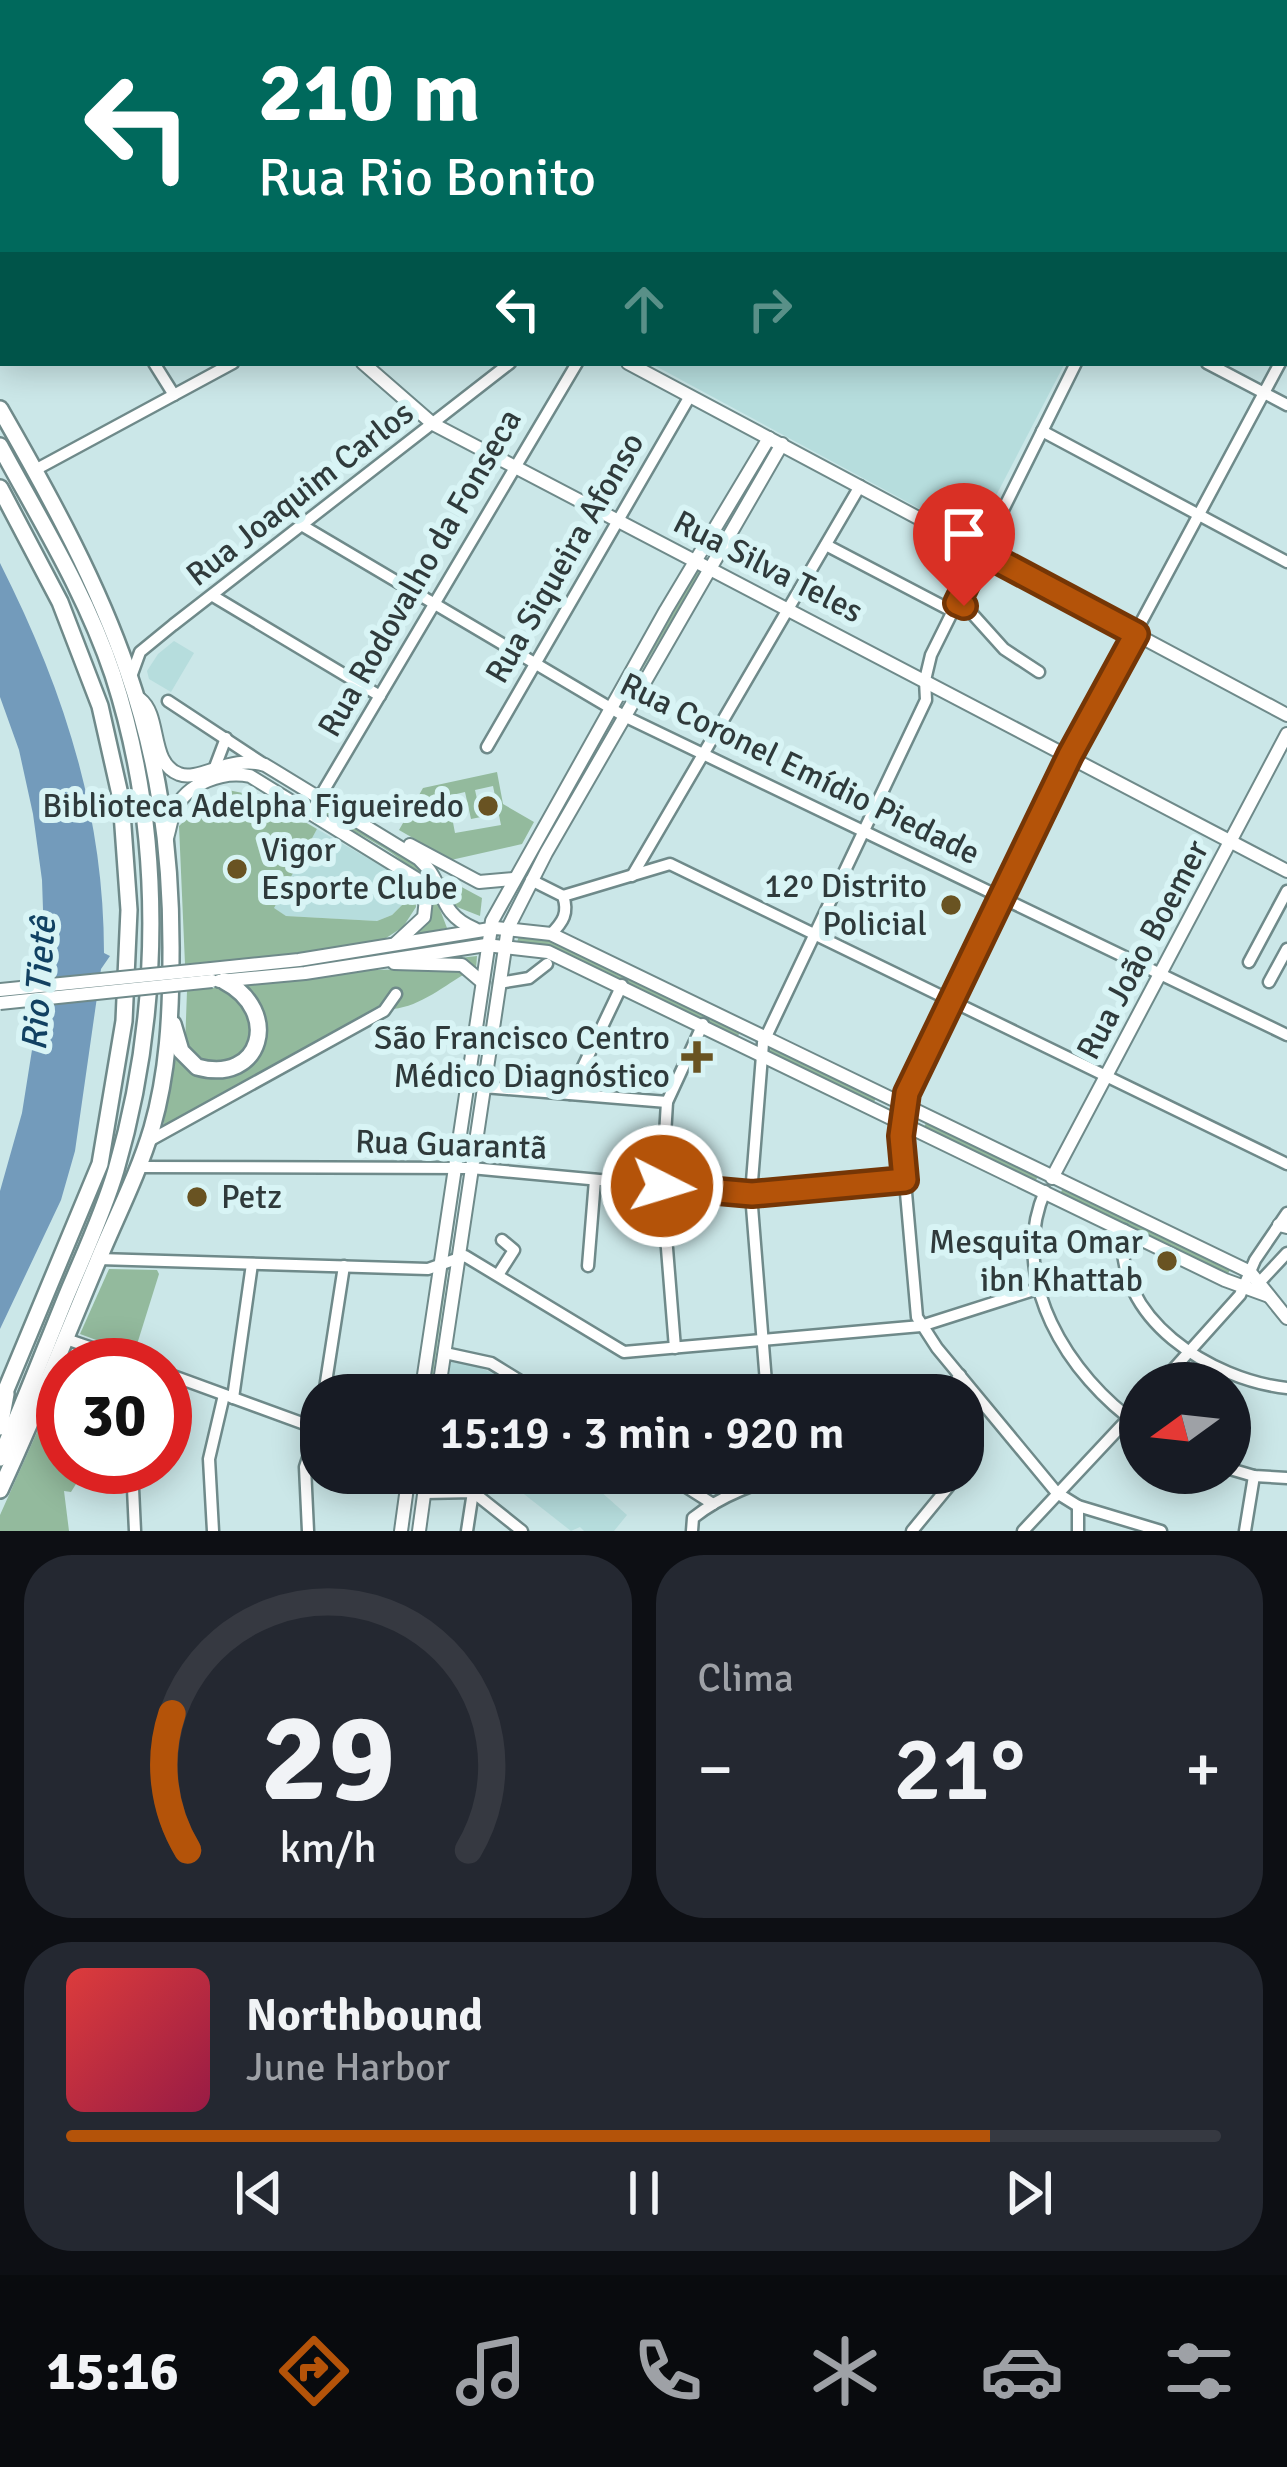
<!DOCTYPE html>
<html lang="pt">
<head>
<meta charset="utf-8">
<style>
	body { margin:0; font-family:Signika,sans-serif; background:#242831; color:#f1f3f6; height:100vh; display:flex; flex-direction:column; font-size:45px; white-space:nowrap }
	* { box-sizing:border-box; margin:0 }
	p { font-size:39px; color:#9ea1a6 }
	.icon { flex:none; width:66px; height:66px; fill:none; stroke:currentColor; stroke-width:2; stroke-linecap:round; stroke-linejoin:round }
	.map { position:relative; height:1531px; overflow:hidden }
	.details { display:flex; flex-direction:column; gap:24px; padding:24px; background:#0d0f14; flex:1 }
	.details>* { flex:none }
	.hud { position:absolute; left:0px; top:0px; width:1287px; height:366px; box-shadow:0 6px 30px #0003; background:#00695c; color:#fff; overflow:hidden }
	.needle { width:78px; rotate:255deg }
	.fabs { position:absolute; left:1119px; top:1362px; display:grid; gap:24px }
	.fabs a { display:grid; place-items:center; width:132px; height:132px; border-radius:50%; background:#171b24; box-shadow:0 6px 30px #0003; font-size:60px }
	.speed { position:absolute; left:36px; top:1338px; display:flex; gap:24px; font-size:60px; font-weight:700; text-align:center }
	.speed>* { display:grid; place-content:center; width:156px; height:156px; border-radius:50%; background:#171b24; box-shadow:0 6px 30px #0003; line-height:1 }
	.speed .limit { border:18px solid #d22; background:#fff; color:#111 }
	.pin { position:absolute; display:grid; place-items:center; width:102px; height:102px; color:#fff; margin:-123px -51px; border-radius:50% 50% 50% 0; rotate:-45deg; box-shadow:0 0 12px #0007 }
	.pin .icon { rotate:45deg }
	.me { position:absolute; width:132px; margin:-66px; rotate:95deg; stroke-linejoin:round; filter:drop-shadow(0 0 9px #0008) }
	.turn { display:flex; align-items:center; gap:42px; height:252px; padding:0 60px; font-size:54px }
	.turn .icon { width:156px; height:156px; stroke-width:2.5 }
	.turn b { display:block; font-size:84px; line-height:102px }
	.lanes { display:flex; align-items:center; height:114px; padding:0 60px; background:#0003; justify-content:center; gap:60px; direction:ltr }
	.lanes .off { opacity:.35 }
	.big { font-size:90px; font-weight:600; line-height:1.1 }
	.details .card { flex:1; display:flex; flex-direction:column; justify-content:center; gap:18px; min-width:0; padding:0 42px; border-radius:48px; background:#242831 }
	.details .dial { align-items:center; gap:0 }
	.dial svg { height:312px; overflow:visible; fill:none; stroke:#363941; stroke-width:7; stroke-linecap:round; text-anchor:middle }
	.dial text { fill:#f1f3f6; stroke:none }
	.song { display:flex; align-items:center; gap:36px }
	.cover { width:144px; height:144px; border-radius:18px; background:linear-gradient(135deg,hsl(0 70% 55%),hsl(340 70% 35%)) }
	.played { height:12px; border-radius:6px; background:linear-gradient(90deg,#b45309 80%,#363941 80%) }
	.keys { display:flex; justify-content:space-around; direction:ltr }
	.heat { display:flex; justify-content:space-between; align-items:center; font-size:66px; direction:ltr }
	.details .tiles { flex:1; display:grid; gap:24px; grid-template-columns:1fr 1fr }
	.card:last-child { grid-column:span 2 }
	.trip { position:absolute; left:300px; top:1374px; width:684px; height:120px; border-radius:48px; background:#171b24; box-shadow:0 6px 30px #0003; font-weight:600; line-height:120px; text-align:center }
	.tabs { display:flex; height:192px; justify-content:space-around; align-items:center; background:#090b0e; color:#9ea1a6 }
	.tabs .icon { width:84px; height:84px }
	.tabs .current { color:#b45309 }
	.tabs b { font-size:54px; color:#f1f3f6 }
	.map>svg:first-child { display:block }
</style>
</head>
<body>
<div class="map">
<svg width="1287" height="1531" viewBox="0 0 1287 1531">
	<rect width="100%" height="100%" fill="#cbe7e8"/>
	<!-- built -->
	<g fill="#b6dddd">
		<path d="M650,363H1065L974,538Z"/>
		<path d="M174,641L194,653L171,692L149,679L147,671L158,654Z"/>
		<path d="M317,829L404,879L405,902L392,915L377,921L286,916L273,908Z"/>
		<path d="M451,1362L471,1364L502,1377L499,1395H446Z"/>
		<path d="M497,1473H580L627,1515L614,1531H584L580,1527L571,1531Z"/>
	</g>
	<!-- green -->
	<g fill="#93ba9d" fill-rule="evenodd">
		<path d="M697,571L700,573L621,705Z"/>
		<path d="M497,772L503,804L534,822L522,844L451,860L399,830L423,788ZM493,786L501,825L455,833L448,796L465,792L471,819L481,817L475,790Z"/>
		<path d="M228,790L262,797L317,829L274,908L286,916L377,921L392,915L405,902L404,879L415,892L416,907L403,927L383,940L297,954L185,964L179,826L207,800Z"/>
		<path d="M323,809L416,865L428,878L447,928L408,936L431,898C416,856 357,835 320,813Z"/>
		<path d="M443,877L482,898L480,916L452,905Z"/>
		<path d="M520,933L554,940L742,1028L738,1036L569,955L517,942Z"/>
		<path d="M477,956L475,983L472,977L463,975C440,989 413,1011 385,1009L163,1126L177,1051L185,1046L187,991L368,970L474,968L459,958Z"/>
		<path d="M491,968L430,1395H426L490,969Z"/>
		<path d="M773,1044L878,1094L874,1102L769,1052Z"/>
		<path d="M928,1119L1039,1174L1035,1182L924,1127Z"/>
		<path d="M1064,1186L1231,1268L1227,1276L1060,1194Z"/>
		<path d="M109,1269L157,1270L159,1274L134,1354L80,1334Z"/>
		<path d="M63,1374V1467H92V1471L86,1468L71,1492L64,1491L69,1531H0V1515Z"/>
	</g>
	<!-- water -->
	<path fill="#739bbb" d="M0,563C63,688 104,812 104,953L110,956L101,969L75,1151L61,1200L0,1329V1191L22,1113L45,968L42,880L33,814L19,750L0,697Z"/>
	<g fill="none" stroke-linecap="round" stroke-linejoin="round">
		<!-- minor casing -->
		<g stroke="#6f8a8a" stroke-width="15">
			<g id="minor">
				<path d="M30,0V3"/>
				<path d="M477,0L481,3"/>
				<path d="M631,0L636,3"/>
				<path d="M154,3L156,0"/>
				<path d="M867,3L875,0"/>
				<path d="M1256,3L1258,0"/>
				<path d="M1284,30L1287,32"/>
				<path d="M0,60L3,59"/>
				<path d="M0,120L3,125"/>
				<path d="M1284,151L1287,153"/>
				<path d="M0,195L3,197"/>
				<path d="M1284,273L1287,274"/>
				<path d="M1284,356L1287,351"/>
				<path d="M154,363L174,395"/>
				<path d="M1207,363L1287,405"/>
				<path d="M1042,431L1287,562"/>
				<path d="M35,470L233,363"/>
				<path d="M303,526L624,716L1287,1035"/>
				<path d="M826,545L952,611"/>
				<path d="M213,596L380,696"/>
				<path d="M957,603L968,609L1004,649L1039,672"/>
				<path d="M132,674L140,652L173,625L510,363"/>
				<path d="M168,701L265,765"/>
				<path d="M487,747L690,396"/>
				<path d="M215,767L226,738"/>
				<path d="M311,812L577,363"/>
				<path d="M632,876L860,486"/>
				<path d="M531,880L563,896C569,913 563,922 551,934"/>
				<path d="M563,896L670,864L1287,1164"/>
				<path d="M1249,962L1287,891"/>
				<path d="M1269,982L1287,949"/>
				<path d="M499,983L529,978L547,964"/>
				<path d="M484,1087L667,1102"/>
				<path d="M570,1094L622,985"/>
				<path d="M147,1142L384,1011L396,994"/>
				<path d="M138,1167L471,1168L751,1194L905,1180"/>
				<path d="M1045,1191C1007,1279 1068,1376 1140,1426"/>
				<path d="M1124,1230C1111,1318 1212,1380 1287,1388"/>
				<path d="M99,1259L428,1269L465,1256L624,1352L921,1326L1037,1289"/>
				<path d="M588,1266L595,1180"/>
				<path d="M498,1275L514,1250L502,1240"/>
				<path d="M1257,1285L1287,1253"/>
				<path d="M66,1339L142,1365"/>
				<path d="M675,1348L662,1186L667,1102L703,1024"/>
				<path d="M445,1353L491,1363L543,1395"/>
				<path d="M165,1373L321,1430"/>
				<path d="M1161,1383L1240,1295L1255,1260L1287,1213"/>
				<path d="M324,1395L344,1266"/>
				<path d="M767,1395L751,1194L763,1043L926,700L925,680L931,655L1076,363"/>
				<path d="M946,1395L960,1375"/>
				<path d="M233,1398L252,1264"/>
				<path d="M132,1467L135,1531"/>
				<path d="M1230,1469L1254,1476L1287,1478"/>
				<path d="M664,1473L713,1504"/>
				<path d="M424,1493L473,1492L522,1531"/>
				<path d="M213,1531L209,1459L224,1395"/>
				<path d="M308,1531L305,1467L321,1418"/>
				<path d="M467,1531L473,1492"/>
				<path d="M692,1531L693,1518C723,1494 757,1483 792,1473"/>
				<path d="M912,1531L949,1486"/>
				<path d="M1023,1531L1140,1406"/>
				<path d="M1078,1531V1506"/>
				<path d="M1161,1531L1078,1506L1057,1493L937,1348L917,1317L901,1136L904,1102L1070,755L1280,363"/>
				<path d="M1245,1531L1254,1476"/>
			</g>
		</g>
		<!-- major casing -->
		<g stroke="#6f8a8a" stroke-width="16">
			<g id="major">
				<path d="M527,3L529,0"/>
				<path d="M363,363L433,424L1287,871"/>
				<path d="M628,363L1287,715"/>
				<path d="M140,699C162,716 149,763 179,774C199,782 232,754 265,765L419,859C448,885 434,912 475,929"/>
				<path d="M167,838C170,829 171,818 175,810C187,783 224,770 250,776L417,879L426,899L424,917L396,943"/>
				<path d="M410,845L479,882L513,879"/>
				<path d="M394,963L462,965L482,982"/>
				<path d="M211,969L299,960L496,928L551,934L1250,1272L1287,1318"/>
				<path d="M219,981L305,973L486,945L548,952L1225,1280L1269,1296"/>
				<path d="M1052,1178L1287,734"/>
				<path d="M1279,1225L1287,1227"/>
				<path d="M421,1395L492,921L666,610L769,438"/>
				<path d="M438,1395L508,928L546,853L782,444"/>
				<path d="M401,1531L409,1473"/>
				<path d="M419,1531L427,1473"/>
			</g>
		</g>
		<!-- highway casing -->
		<g stroke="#6f8a8a" stroke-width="20">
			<g id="highway">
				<path d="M0,409C109,599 173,731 171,957C171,1014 168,1073 152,1128C138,1175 115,1219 97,1263C65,1339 35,1415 0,1490"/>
				<path d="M0,446C40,520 86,594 113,675C164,832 162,1012 116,1170C103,1214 83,1256 66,1297C44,1351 23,1405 0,1458"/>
				<path d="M0,488L60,602L100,706L121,799L129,910L124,1021L100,1164L0,1404"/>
				<path d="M173,1024L181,1051L197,1067C262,1085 282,1011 224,981"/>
				<path d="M0,1427L6,1394"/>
			</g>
		</g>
		<!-- minor -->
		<use href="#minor" stroke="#fff" stroke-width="10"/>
		<!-- major -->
		<use href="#major" stroke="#fff" stroke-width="12"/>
		<!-- highway -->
		<use href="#highway" stroke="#fff" stroke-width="15"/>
		<!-- major-bridge casing -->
		<g stroke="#6f8a8a" stroke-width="16" stroke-linecap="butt">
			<g id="major-bridge">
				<path d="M0,990L211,969"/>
				<path d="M0,1003L212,981"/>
			</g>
		</g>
		<!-- major-bridge -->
		<use href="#major-bridge" stroke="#fff" stroke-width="12"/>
	</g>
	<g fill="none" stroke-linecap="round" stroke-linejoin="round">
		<!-- route casing -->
		<g stroke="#753606" stroke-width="30">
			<path id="route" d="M662,1186L752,1194L905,1180L901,1136L907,1093L1070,755L1136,634L982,552L957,603L964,606"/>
		</g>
		<!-- route -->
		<use href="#route" stroke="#b45309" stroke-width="21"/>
	</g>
	<!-- markers -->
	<g fill="#695322" stroke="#d8f4f5" stroke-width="4.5">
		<circle cx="488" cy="806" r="12"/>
		<circle cx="237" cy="869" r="12"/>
		<circle cx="951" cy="905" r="12"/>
		<path d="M691 1039h12v12h12v12h-12v12h-12v-12h-12v-12h12z"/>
		<circle cx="197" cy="1197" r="12"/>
		<circle cx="1167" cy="1261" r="12"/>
	</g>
	<g text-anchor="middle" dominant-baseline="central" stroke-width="12" stroke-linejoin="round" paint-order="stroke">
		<!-- street labels -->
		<g font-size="33" fill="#2f3a3b" stroke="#d8f4f5">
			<text transform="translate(300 494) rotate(-38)">Rua Joaquim Carlos</text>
			<text transform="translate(565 558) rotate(-60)">Rua Siqueira Afonso</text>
			<text transform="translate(768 567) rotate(27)">Rua Silva Teles</text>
			<text transform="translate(420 573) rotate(-60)">Rua Rodovalho da Fonseca</text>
			<text transform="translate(800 769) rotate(26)">Rua Coronel Emídio Piedade</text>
			<text transform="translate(1143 950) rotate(-62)">Rua João Boemer</text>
			<text transform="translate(451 1145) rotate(2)">Rua Guarantã</text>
		</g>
		<!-- poi labels -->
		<g font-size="33" fill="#2f3a3b" stroke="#d8f4f5" text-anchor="end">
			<text x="464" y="806">Biblioteca Adelpha Figueiredo</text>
			<text x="261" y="850" text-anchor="start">Vigor<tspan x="261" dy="38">Esporte Clube</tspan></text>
			<text x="927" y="886">12º Distrito<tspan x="927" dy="38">Policial</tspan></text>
			<text x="670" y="1038">São Francisco Centro<tspan x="670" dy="38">Médico Diagnóstico</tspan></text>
			<text x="221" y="1197" text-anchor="start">Petz</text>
			<text x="1143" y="1242">Mesquita Omar<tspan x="1143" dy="38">ibn Khattab</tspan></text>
		</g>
		<!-- water labels -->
		<g font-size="36" font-style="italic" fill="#114162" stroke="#d8f4f5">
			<text transform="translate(39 984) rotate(-86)">Rio Tietê</text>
		</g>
	</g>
</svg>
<div class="fabs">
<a><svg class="needle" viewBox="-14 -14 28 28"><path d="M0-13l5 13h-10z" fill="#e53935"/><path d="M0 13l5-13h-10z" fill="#9ea1a6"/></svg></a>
</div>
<div class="speed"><div class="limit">30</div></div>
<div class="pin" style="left:964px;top:606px;background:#d93025"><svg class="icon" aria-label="arrive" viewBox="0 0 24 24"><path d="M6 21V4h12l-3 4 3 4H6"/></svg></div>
<svg class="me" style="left:662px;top:1186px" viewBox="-20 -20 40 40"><circle r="17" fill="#b45309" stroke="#fff" stroke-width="3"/><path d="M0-11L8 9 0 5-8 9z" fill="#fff"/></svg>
<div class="trip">15:19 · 3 min · 920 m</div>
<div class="hud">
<div class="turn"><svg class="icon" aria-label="left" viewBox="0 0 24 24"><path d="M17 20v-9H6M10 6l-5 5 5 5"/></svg><div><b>210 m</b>Rua Rio Bonito</div></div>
<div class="lanes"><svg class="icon" aria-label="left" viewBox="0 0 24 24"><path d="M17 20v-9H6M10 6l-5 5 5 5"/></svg><svg class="icon off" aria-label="ahead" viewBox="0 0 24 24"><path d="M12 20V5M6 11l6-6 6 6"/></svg><svg class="icon off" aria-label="right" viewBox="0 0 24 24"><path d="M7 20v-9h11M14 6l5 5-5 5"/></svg></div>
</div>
</div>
<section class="details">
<div class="tiles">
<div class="card dial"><svg viewBox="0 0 100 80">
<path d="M14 69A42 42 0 1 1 86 69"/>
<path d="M14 69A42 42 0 0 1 10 34" stroke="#b45309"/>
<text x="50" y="56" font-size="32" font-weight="700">29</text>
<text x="50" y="72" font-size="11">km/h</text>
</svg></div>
<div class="card"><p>Clima</p>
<div class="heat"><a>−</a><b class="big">21°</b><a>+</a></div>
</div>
<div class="card">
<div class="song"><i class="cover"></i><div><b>Northbound</b><p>June Harbor</p></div></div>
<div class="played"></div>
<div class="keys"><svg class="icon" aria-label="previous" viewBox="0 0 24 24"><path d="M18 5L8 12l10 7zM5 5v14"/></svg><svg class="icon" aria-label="pause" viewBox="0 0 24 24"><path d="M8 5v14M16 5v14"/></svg><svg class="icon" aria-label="next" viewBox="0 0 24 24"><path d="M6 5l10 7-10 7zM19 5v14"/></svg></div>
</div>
</div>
</section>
<nav class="tabs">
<b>15:16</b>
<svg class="icon current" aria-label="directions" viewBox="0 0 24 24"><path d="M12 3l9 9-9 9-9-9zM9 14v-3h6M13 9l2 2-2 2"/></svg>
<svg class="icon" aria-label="music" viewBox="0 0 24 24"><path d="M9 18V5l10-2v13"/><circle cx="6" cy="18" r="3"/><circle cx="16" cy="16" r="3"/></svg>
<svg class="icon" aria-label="phone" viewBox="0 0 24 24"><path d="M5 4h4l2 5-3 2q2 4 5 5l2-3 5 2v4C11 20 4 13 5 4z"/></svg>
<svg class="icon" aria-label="climate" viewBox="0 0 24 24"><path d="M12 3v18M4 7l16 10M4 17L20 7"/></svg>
<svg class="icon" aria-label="car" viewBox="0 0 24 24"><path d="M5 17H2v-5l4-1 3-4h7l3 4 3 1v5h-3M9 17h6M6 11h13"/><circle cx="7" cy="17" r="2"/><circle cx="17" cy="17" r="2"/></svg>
<svg class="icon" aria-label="filters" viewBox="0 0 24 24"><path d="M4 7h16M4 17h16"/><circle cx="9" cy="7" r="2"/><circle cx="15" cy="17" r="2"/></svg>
</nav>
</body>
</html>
